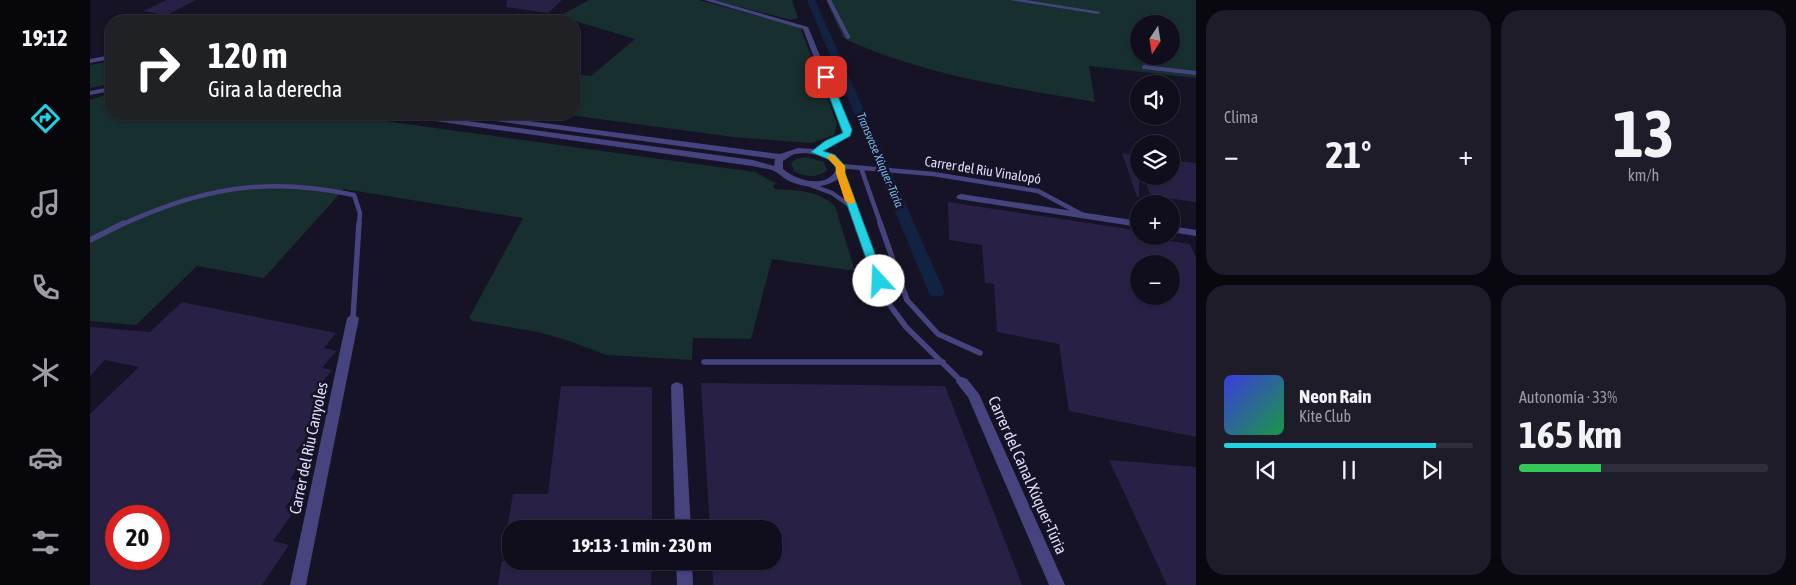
<!DOCTYPE html>
<html lang="es">
<head>
<meta charset="utf-8">
<style>
	body { margin:0; font-family:"Asap Condensed",sans-serif; background:#1e1c29; color:#f1f3f6; height:100vh; display:flex; flex-direction:column; font-size:19px; white-space:nowrap }
	* { box-sizing:border-box; margin:0 }
	p { font-size:16px; color:#9c9ca3 }
	.icon { flex:none; width:28px; height:28px; fill:none; stroke:currentColor; stroke-width:2; stroke-linecap:round; stroke-linejoin:round }
	.map { position:relative; flex:1; overflow:hidden }
	.side { display:flex; flex-direction:column; gap:10px; padding:10px; background:#09080f; width:600px }
	.side>* { flex:none }
	.guide { position:absolute; left:15px; top:15px; width:475px; height:105px; border-radius:20px; box-shadow:0 1px 4px #0004,0 0 0 1px #302e3b; background:#202124; color:#fff; overflow:hidden }
	.needle { width:32px; rotate:192deg }
	.buttons { position:absolute; left:1040px; top:15px; display:grid; gap:10px }
	.buttons a { display:grid; place-items:center; width:50px; height:50px; border-radius:50%; background:#100e1c; box-shadow:0 1px 4px #0004,0 0 0 1px #302e3b; font-size:25px }
	.speed { position:absolute; left:15px; top:505px; display:flex; gap:10px; font-size:25px; font-weight:700; text-align:center }
	.speed>* { display:grid; place-content:center; width:65px; height:65px; border-radius:50%; background:#100e1c; box-shadow:0 1px 4px #0004,0 0 0 1px #302e3b; line-height:1 }
	.speed .limit { border:8px solid #d22; background:#fff; color:#111 }
	.pin { position:absolute; display:grid; place-items:center; width:42px; height:42px; color:#fff; margin:-21px; border-radius:10px; box-shadow:0 2px 8px #0006 }
	.me { position:absolute; width:55px; margin:-28px; rotate:340deg; stroke-linejoin:round; filter:drop-shadow(0 0 4px #0008) }
	.turn { display:flex; align-items:center; gap:18px; height:105px; padding:0 20px; font-size:22px }
	.turn .icon { width:65px; height:65px; stroke-width:2.5 }
	.turn b { display:block; font-size:35px; line-height:42px }
	.big { font-size:38px; font-weight:700; line-height:1.1 }
	.side .card { flex:1; display:flex; flex-direction:column; justify-content:center; gap:8px; min-width:0; padding:0 18px; border-radius:20px; background:#1e1c29 }
	.side .dial { align-items:center; gap:0 }
	.dial b { font-size:65px; line-height:1 }
	.song { display:flex; align-items:center; gap:15px }
	.cover { width:60px; height:60px; border-radius:8px; background:linear-gradient(135deg,hsl(240 70% 55%),hsl(140 70% 35%)) }
	.played { height:5px; border-radius:2px; background:linear-gradient(90deg,#20d2e3 85%,#302e3b 85%) }
	.keys { display:flex; justify-content:space-around; direction:ltr }
	.heat { display:flex; justify-content:space-between; align-items:center; font-size:28px; direction:ltr }
	.charge { height:8px; border-radius:4px; background:linear-gradient(90deg,#34c759 33%,#302e3b 0) }
	.side .tiles { flex:1; display:grid; gap:10px; grid-template-columns:repeat(2,1fr) }
	.trip { position:absolute; left:412px; top:520px; width:280px; height:50px; border-radius:20px; background:#100e1c; box-shadow:0 1px 4px #0004,0 0 0 1px #302e3b; font-weight:700; line-height:50px; text-align:center }
	main { display:flex; flex:1; min-height:0 }
	.dock { display:flex; flex-direction:column; width:90px; justify-content:space-around; align-items:center; background:#06060b; color:#9c9ca3 }
	.dock .icon { width:35px; height:35px }
	.dock .on { color:#20d2e3 }
	.dock b { font-size:22px; color:#f1f3f6 }
	.map>svg:first-child { display:block }
</style>
</head>
<body>
<main>
<nav class="dock">
<b>19:12</b>
<svg class="icon on" aria-label="directions" viewBox="0 0 24 24"><path d="M12 3l9 9-9 9-9-9zM9 14v-3h6M13 9l2 2-2 2"/></svg>
<svg class="icon" aria-label="music" viewBox="0 0 24 24"><path d="M9 18V5l10-2v13"/><circle cx="6" cy="18" r="3"/><circle cx="16" cy="16" r="3"/></svg>
<svg class="icon" aria-label="phone" viewBox="0 0 24 24"><path d="M5 4h4l2 5-3 2q2 4 5 5l2-3 5 2v4C11 20 4 13 5 4z"/></svg>
<svg class="icon" aria-label="climate" viewBox="0 0 24 24"><path d="M12 3v18M4 7l16 10M4 17L20 7"/></svg>
<svg class="icon" aria-label="car" viewBox="0 0 24 24"><path d="M5 17H2v-5l4-1 3-4h7l3 4 3 1v5h-3M9 17h6M6 11h13"/><circle cx="7" cy="17" r="2"/><circle cx="17" cy="17" r="2"/></svg>
<svg class="icon" aria-label="filters" viewBox="0 0 24 24"><path d="M4 7h16M4 17h16"/><circle cx="9" cy="7" r="2"/><circle cx="15" cy="17" r="2"/></svg>
</nav>
<div class="map">
<svg width="1106" height="585" viewBox="0 0 1106 585">
	<rect width="100%" height="100%" fill="#161326"/>
	<!-- green -->
	<g fill="#172f2e" fill-rule="evenodd">
		<path d="M499,0H609L710,27L747,124L744,135L721,143L643,137L472,114H484V74L501,76L545,39L485,21H453L464,19Z"/>
		<path d="M623,0H702L708,18L701,20Z"/>
		<path d="M736,0H1106V78L999,66L1005,102C919,87 838,76 757,40L753,37ZM1049,24H1081V56H1049Z"/>
		<path d="M21,61V84L0,88V65Z"/>
		<path d="M21,93V114H244L665,172L687,184L683,185L685,189C706,190 730,191 745,206L765,271L682,259L661,339L603,338L602,360L517,355L476,340L448,332L383,321L379,318L433,218L254,189L174,278L107,266L46,325L0,321V100Z"/>
		<path d="M715,157L734,162L737,170C728,179 714,177 704,171L701,163L706,159Z"/>
	</g>
	<g fill="none" stroke-linecap="round" stroke-linejoin="round">
		<!-- canal -->
		<path fill="#112340" fill-rule="evenodd" d="M717,0H725L855,293L852,296H842L839,293Z"/>
	</g>
	<!-- building -->
	<g fill="#282145" fill-rule="evenodd">
		<path d="M77,0H106L77,15L53,11Z"/>
		<path d="M417,0H472L458,13L416,7Z"/>
		<path d="M1032,153L1049,156V197H1047Z"/>
		<path d="M1081,160L1106,163V202L1061,196L1053,176H1081Z"/>
		<path d="M858,202L1045,230L1047,236L1100,244L1106,258V437L979,411L969,344L907,332L904,284L895,283L892,245L859,240ZM1049,264H1081V296H1049Z"/>
		<path d="M92,302L246,333L234,348L246,351L232,368L242,370L221,396L234,399L228,407L231,408L222,420L228,422L205,452L217,455L200,479L213,482L195,508L205,510L183,541L199,545L172,585H0V414L49,367L15,360L0,376V327L60,332ZM26,516H69V559H26Z"/>
		<path d="M611,383L855,386L932,585H623L622,561H684V529H620Z"/>
		<path d="M471,386L562,387V529H417L423,494H458Z"/>
		<path d="M1019,460L1106,467V585H1077Z"/>
		<path d="M412,561H562L561,585H408Z"/>
	</g>
	<g fill="none" stroke-linecap="round" stroke-linejoin="round">
		<!-- service-far2 -->
		<g stroke="#45447f" stroke-width="4">
			<path d="M739,0L758,37"/>
			<path d="M1054,67L1106,73"/>
		</g>
		<!-- service-far1 -->
		<g stroke="#45447f" stroke-width="4.5">
			<path d="M750,166L843,174L948,191L993,215"/>
			<path d="M771,168L791,225"/>
			<path d="M751,173L769,225"/>
			<path d="M718,184L742,193L762,207"/>
			<path d="M31,225C111,188 177,176 264,195L270,213L269,225"/>
		</g>
		<!-- service -->
		<g stroke="#45447f" stroke-width="5.5">
			<path d="M769,223L796,300L816,327L872,382"/>
			<path d="M790,223L817,300L848,334L890,353"/>
			<path d="M0,240L34,223"/>
			<path d="M263,318L269,223"/>
			<path d="M614,362H853"/>
		</g>
		<!-- minor -->
		<g fill="#45447f" fill-rule="evenodd">
			<path d="M614,0H624L718,27L761,130L760,136L733,151C744,154 751,159 756,170C745,189 717,190 699,181C694,179 690,174 686,172C679,168 670,168 662,166L310,116L306,114H326L663,160L684,166L685,159L368,116L364,114H385L690,154L708,148L724,149L753,133L713,29ZM716,153C729,155 741,157 746,170C736,189 707,181 693,169V161L704,154Z"/>
			<path d="M920,0H936L1011,12L1008,14Z"/>
			<path d="M21,55V59L0,63V59Z"/>
			<path d="M21,87V91L0,95V91Z"/>
			<path d="M871,194L1049,221V227L868,199L866,197L868,195Z"/>
			<path d="M1081,226L1106,230V236L1081,232Z"/>
			<path d="M263,314L269,318L216,585H200L257,318Z"/>
			<path d="M872,377L877,379L889,394L975,585H959L878,397L866,382L867,379Z"/>
			<path d="M587,382L592,384L593,387L601,529H585L581,387L582,384Z"/>
			<path d="M586,561H602L603,585H587Z"/>
		</g>
	</g>
	<!-- route -->
	<path fill="#20d2e3" stroke="#158894" d="M736,74L740,77L762,130L760,136L733,151L745,155L755,166V173L795,281L789,285L784,281L746,173V167L738,159L721,152L735,141L753,133L732,77Z"/>
	<!-- slow -->
	<path fill="#f59e0b" d="M742,154L755,166V173L765,201L764,203L760,204L755,201L746,173V167L737,157Z"/>
	<g text-anchor="middle" dominant-baseline="central" stroke-width="5" stroke-linejoin="round" paint-order="stroke">
		<!-- far-water labels -->
		<g font-size="12" font-style="italic" fill="#77b9ee" stroke="#161326">
			<text transform="translate(790 160) rotate(67)">Transvase Xùquer-Tùria</text>
		</g>
		<!-- street labels -->
		<g font-size="14" fill="#dfdcfb" stroke="#161326">
			<text transform="translate(893 170) rotate(9)">Carrer del Riu Vinalopó</text>
		</g>
		<!-- near-street labels -->
		<g font-size="16" fill="#dfdcfb" stroke="#161326">
			<text transform="translate(218 448) rotate(-78)">Carrer del Riu Canyoles</text>
			<text transform="translate(938 475) rotate(66)">Carrer del Canal Xúquer-Túria</text>
		</g>
	</g>
</svg>
<div class="buttons">
<a><svg class="needle" viewBox="-14 -14 28 28"><path d="M0-13l5 13h-10z" fill="#e53935"/><path d="M0 13l5-13h-10z" fill="#9c9ca3"/></svg></a>
<a><svg class="icon" aria-label="sound" viewBox="0 0 24 24"><path d="M4 9h4l5-4v14l-5-4H4zM17 9q2 3 0 6"/></svg></a>
<a><svg class="icon" aria-label="layers" viewBox="0 0 24 24"><path d="M12 4l9 5-9 5-9-5zM3 14l9 5 9-5"/></svg></a>
<a>+</a>
<a>−</a>
</div>
<div class="speed"><div class="limit">20</div></div>
<div class="pin" style="left:736px;top:77px;background:#d93025"><svg class="icon" aria-label="arrive" viewBox="0 0 24 24"><path d="M6 21V4h12l-3 4 3 4H6"/></svg></div>
<svg class="me" style="left:789px;top:281px" viewBox="-20 -20 40 40"><circle r="19" fill="#fff"/><path d="M0-13L10 11 0 6-10 11z" fill="#20d2e3"/></svg>
<div class="trip">19:13 · 1 min · 230 m</div>
<div class="guide">
<div class="turn"><svg class="icon" aria-label="right" viewBox="0 0 24 24"><path d="M7 20v-9h11M14 6l5 5-5 5"/></svg><div><b>120 m</b>Gira a la derecha</div></div>
</div>
</div>
<section class="side">
<div class="tiles">
<div class="card"><p>Clima</p>
<div class="heat"><a>−</a><b class="big">21°</b><a>+</a></div>
</div>
<div class="card dial"><b>13</b><p>km/h</p></div>
<div class="card">
<div class="song"><i class="cover"></i><div><b>Neon Rain</b><p>Kite Club</p></div></div>
<div class="played"></div>
<div class="keys"><svg class="icon" aria-label="previous" viewBox="0 0 24 24"><path d="M18 5L8 12l10 7zM5 5v14"/></svg><svg class="icon" aria-label="pause" viewBox="0 0 24 24"><path d="M8 5v14M16 5v14"/></svg><svg class="icon" aria-label="next" viewBox="0 0 24 24"><path d="M6 5l10 7-10 7zM19 5v14"/></svg></div>
</div>
<div class="card"><p>Autonomía · 33%</p><b class="big">165 km</b><div class="charge"></div></div>
</div>
</section>
</main>
</body>
</html>
